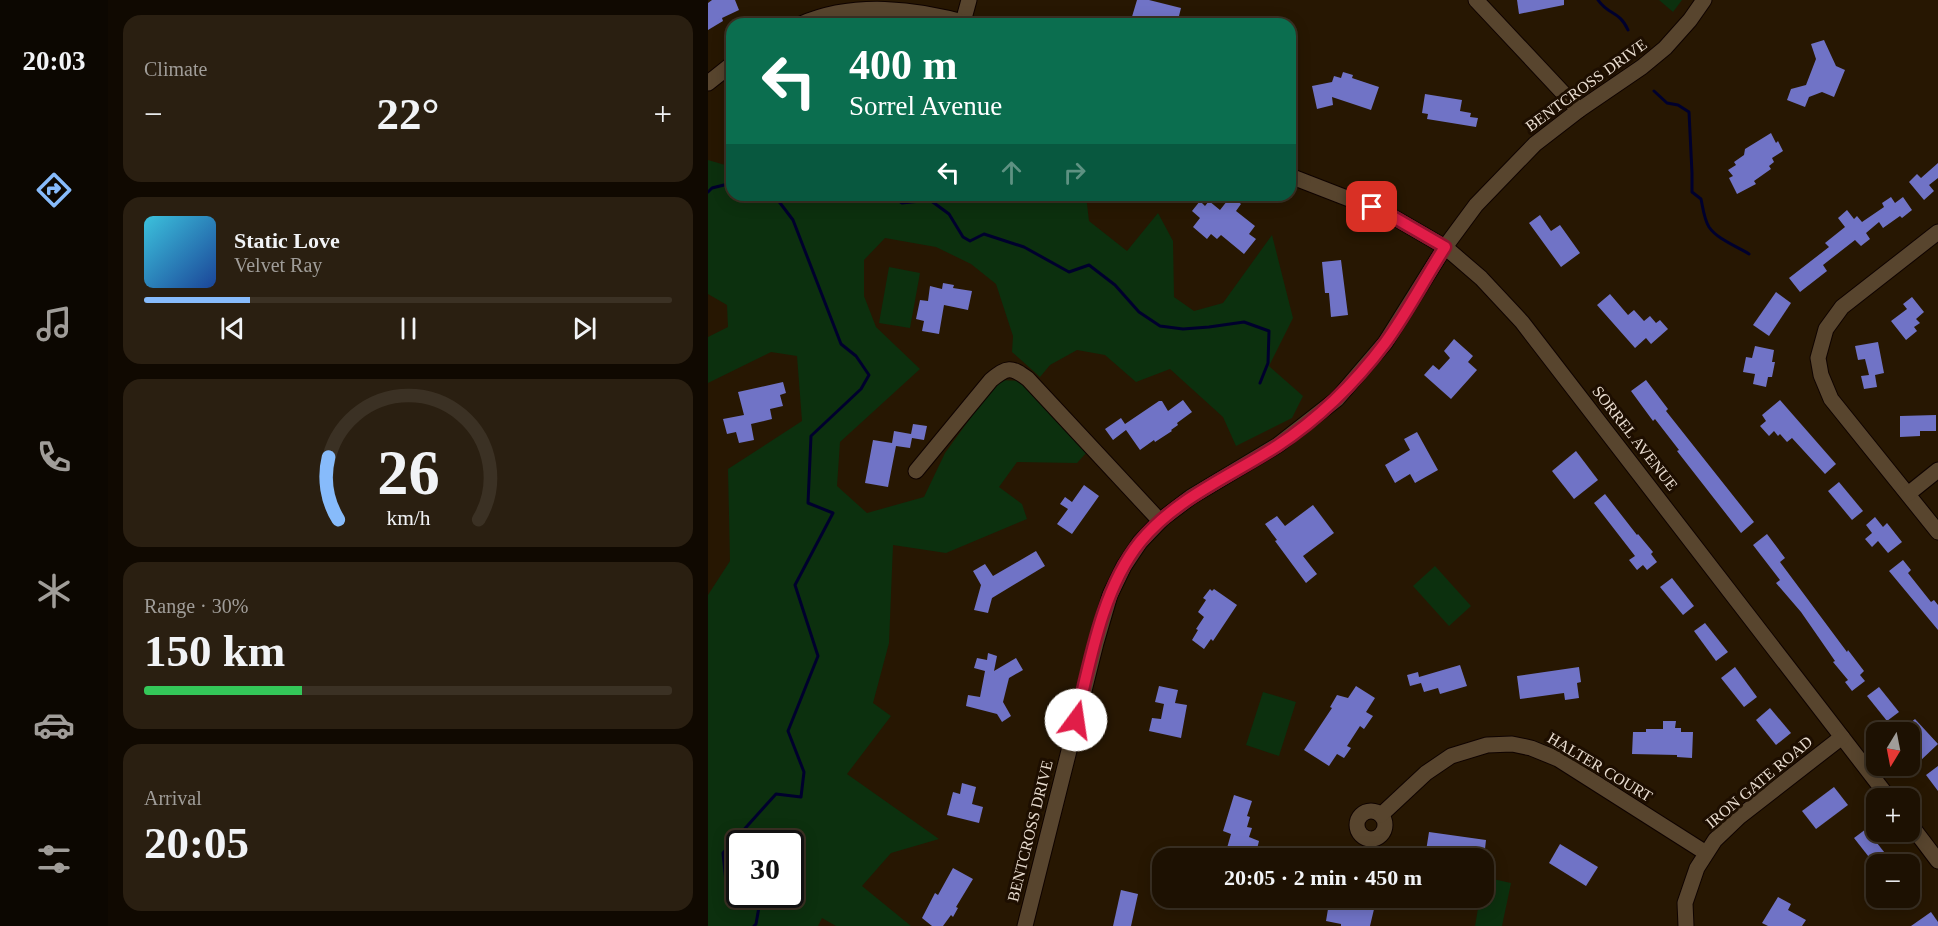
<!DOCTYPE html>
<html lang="en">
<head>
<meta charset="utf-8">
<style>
	body { margin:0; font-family:Georgia,serif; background:#2a1f11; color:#f1f3f6; height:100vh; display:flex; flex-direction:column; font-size:22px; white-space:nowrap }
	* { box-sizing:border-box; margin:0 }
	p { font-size:20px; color:#a09d99 }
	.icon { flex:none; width:33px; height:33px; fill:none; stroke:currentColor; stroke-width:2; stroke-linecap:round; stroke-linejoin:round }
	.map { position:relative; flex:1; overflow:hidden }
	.drawer { display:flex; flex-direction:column; gap:15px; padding:15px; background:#100901; width:600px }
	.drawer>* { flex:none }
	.guide { position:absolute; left:18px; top:18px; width:570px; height:183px; border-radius:18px; box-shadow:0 3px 15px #0003,0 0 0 2px #3b3124; background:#0b6e4f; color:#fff; overflow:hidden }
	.needle { width:39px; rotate:190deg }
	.controls { position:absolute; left:1158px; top:722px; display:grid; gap:12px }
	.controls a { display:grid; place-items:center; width:54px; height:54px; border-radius:12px; background:#1d1102; box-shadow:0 3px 15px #0003,0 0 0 2px #3b3124; font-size:30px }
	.speed { position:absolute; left:18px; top:830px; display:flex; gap:12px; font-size:30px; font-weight:700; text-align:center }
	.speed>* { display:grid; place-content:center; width:78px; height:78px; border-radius:50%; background:#1d1102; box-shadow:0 3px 15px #0003,0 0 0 2px #3b3124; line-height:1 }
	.speed .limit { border:3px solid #111; border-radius:9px; background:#fff; color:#111 }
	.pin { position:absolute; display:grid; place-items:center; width:51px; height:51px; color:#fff; margin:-26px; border-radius:12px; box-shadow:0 3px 9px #0006 }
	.me { position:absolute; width:66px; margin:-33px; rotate:14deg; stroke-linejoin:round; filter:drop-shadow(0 0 4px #0008) }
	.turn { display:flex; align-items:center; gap:21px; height:126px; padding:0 24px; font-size:27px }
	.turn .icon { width:78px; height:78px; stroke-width:2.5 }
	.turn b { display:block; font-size:42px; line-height:51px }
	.lanes { display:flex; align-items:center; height:57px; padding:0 24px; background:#0003; justify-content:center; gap:30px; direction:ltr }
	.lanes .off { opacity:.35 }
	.big { font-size:45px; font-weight:700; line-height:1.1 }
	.drawer .widget { flex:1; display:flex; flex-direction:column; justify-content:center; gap:9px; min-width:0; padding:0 21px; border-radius:18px; background:#2a1f11 }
	.drawer .dial { align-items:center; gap:0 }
	.dial svg { height:156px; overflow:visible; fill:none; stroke:#3b3124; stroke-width:7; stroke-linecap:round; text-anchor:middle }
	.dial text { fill:#f1f3f6; stroke:none }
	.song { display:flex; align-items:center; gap:18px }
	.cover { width:72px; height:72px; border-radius:9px; background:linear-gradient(135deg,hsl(190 70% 55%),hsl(220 70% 35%)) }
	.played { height:6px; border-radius:3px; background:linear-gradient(90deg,#87bbfb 20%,#3b3124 20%) }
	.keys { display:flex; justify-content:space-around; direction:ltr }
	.heat { display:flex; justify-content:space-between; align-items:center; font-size:33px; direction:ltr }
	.charge { height:9px; border-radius:4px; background:linear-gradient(90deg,#34c759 30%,#3b3124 0) }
	.trip { position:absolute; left:444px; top:848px; width:342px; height:60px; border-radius:18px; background:#1d1102; box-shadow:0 3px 15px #0003,0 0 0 2px #3b3124; font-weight:700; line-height:60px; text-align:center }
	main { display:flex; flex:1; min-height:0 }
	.tab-bar { display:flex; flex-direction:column; width:108px; justify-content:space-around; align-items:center; background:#0c0701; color:#a09d99 }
	.tab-bar .icon { width:42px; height:42px }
	.tab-bar .current { color:#87bbfb }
	.tab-bar b { font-size:27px; color:#f1f3f6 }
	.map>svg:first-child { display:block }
</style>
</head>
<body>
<main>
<nav class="tab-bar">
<b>20:03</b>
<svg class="icon current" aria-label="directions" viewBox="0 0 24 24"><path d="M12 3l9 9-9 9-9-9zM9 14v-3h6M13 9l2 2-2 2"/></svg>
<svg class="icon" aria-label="music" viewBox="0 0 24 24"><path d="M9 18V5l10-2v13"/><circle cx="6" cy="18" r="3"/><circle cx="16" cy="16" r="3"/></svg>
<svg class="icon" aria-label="phone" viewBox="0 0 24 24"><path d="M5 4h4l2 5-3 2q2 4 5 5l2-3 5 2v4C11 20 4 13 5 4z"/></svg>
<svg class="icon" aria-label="climate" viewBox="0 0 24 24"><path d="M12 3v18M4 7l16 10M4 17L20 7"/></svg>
<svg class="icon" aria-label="car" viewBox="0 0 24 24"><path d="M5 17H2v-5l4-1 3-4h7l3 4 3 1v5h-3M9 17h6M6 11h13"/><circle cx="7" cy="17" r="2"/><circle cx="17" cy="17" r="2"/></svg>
<svg class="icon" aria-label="filters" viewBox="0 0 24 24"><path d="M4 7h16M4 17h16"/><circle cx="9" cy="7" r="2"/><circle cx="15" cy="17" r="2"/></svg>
</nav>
<section class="drawer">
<div class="widget"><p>Climate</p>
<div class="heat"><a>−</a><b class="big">22°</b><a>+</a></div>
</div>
<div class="widget">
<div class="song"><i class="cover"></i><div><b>Static Love</b><p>Velvet Ray</p></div></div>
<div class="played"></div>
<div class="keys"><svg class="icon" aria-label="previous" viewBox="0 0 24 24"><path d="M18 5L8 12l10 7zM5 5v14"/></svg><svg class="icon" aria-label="pause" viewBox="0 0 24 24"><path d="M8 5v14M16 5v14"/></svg><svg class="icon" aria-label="next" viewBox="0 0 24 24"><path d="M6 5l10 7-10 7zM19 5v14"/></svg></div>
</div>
<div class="widget dial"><svg viewBox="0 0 100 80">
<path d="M14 69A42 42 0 1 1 86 69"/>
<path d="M14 69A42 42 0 0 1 9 37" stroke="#87bbfb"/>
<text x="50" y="56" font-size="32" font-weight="700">26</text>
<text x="50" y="72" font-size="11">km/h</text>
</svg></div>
<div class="widget"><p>Range · 30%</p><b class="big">150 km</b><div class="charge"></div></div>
<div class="widget"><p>Arrival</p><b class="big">20:05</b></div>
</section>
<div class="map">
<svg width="1230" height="926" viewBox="0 0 1230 926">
	<rect width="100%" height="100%" fill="#271702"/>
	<!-- green -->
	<g fill="#0c300e" fill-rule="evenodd">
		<path d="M951,0H974L965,12Z"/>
		<path d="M0,160L24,167V195H378L381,221L419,251L450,213L465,241L466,297L486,311L515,303L564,235L585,318L561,366L595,396L584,418L528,446L515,417L462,369L428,382L397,355L369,350L342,365L332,377L304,352L305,336L288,284L263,264L228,247L177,238L156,260V296L168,327L212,369L132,442L129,486L159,513L216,497L237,453L290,380L313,381L380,451L369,463L309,462L291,487L314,504L319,519L238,553L185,545L181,643L165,703L183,716L139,774L231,839L183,853L154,886L203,926H128L114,918L110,926H0V595L22,561L20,469L94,421L89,356L63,352L0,383V337L20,327L19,305L0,294ZM32,843H82V894H32Z"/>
		<path d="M181,267L212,273L202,328L171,323Z"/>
		<path d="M727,566L763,606L741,626L705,586Z"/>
		<path d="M555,692L588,702L571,756L538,745Z"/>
		<path d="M776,877L803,883L794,926H767L772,897H776Z"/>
	</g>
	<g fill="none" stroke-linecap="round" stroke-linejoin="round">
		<!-- stream -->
		<g stroke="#00002d" stroke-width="3">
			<path d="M890,0C901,16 911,10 920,30"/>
			<path d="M946,91L959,103L970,105L981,112L984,173V192L993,199C995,208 996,219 1001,227C1009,239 1028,246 1041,254"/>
			<path d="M0,192L4,188L24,183"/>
			<path d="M181,195L194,203L222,200L241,214L255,237L262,241L276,234L316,247L361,272L381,265L407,285L431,312L452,326L475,329L501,327L536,322L561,331L560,363L552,383"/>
			<path d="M32,893L18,882L15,853L68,794L93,797L96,772L80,731L110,656L87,585L125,513L100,503L103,436L153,389L161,375L148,356L133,344L85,220L66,195"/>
			<path d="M33,894L51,907L48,924L46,926"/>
		</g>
	</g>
	<!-- building -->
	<g fill="#7073c6">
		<path d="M4,0H27L31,10L14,18L15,21L0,30V3Z"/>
		<path d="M429,0H441L473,8L469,24H451L437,20L436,23L423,20Z"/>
		<path d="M809,0H856V5L811,14Z"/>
		<path d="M1116,40L1128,66L1137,70L1126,97L1114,92L1101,97L1097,107L1079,100L1083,89L1098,85L1108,59L1103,44Z"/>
		<path d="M635,72L645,75L644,78L671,87L663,110L624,97L625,105L609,109L604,86L624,82L626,76L633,78Z"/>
		<path d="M717,94L754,100L752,111L763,113L762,117L770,118L768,127L719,119L720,114L714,113Z"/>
		<path d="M1063,133L1068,143L1070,141L1075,151L1064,158L1066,162L1061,166L1063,169L1046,181L1048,184L1029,194L1021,178L1025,176L1020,170L1028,165L1026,162L1036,155L1037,149Z"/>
		<path d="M1230,163V178L1221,185L1226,191L1216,200L1201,182L1209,174L1213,178Z"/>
		<path d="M523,196L533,204L528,211L547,226L541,234L548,239L536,254L513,235L509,239L503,234L499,239L485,227L492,218L484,211L492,201L497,206L501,201L512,210Z"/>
		<path d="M1183,197L1187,203L1195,197L1204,210L1194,218L1192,216L1175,228L1171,222L1158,233L1162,239L1153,246L1147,240L1115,265L1119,271L1092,292L1081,278L1121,247L1117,243L1137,227L1130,218L1139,210L1146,219L1149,216L1154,222L1176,207L1174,203Z"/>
		<path d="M832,215L843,231L852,225L872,253L853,267L821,223Z"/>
		<path d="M633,260L640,315L623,317L621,293H617L614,262Z"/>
		<path d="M235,283L246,285L245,288L264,291L260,310L236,305L231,334L214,331L216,321L208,319L212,300L220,301L222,286L234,289Z"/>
		<path d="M1068,292L1083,303L1061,336L1045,325Z"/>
		<path d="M902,294L920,315L926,310L936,321L942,316L948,323L952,320L960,329L943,344L938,338L927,348L889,305Z"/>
		<path d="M1204,297L1216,312L1208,319L1212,323L1206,327L1209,331L1198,340L1183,321L1199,309L1195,304Z"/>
		<path d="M746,339L765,356L760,362L769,370L743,399L716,375L725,365L731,370L742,358L736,351Z"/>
		<path d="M1170,342L1176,373L1167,375L1169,387L1156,389L1153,376L1161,375L1157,359L1150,360L1147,346Z"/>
		<path d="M1047,346L1066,350L1064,362H1067L1064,377H1060L1058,387L1045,384L1047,374L1035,372L1038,357L1044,358Z"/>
		<path d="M938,380L960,409L958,411L1046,522L1033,533L969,451L971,450L947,419L945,421L923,391Z"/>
		<path d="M75,382L78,393L72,395L75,406L62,409L64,419L43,424L46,440L31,443L28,432L19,434L15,419L36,415L30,392Z"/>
		<path d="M475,400L484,412L469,423L470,425L463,430L464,431L447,442L446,440L432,450L418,430L405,440L397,429L413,418L417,424L451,401H454L460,411Z"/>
		<path d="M1072,400L1128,464L1117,474L1084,438L1079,442L1072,434L1070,436L1066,431L1061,436L1052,426L1058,421L1054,415Z"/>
		<path d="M1228,415V431H1212V436L1192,437V416Z"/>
		<path d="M205,424L219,426L216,440L204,438L202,448L188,446L180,487L157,483L165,440L184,443L186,431L203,434Z"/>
		<path d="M709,432L730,470L707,483L702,474L687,483L677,465L702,450L696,439Z"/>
		<path d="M868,451L890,480L866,499L844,471Z"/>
		<path d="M1131,482L1155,511L1144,520L1120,491Z"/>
		<path d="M376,485L391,496L364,534L349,524L360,509L352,504L357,497L364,502Z"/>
		<path d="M897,494L929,535L930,534L945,552L943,554L949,562L939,570L935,565L929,570L921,560L927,556L886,503Z"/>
		<path d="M605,505L626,533L595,556L609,574L598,583L567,541L569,540L557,524L569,516L577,526Z"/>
		<path d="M1167,517L1175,527L1179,523L1194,542L1180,553L1170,541L1164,547L1157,539L1164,533L1158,525Z"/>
		<path d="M1059,534L1077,558L1072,562L1139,652L1140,650L1156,671L1152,675L1157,681L1144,691L1137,682L1140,680L1125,662L1127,661L1093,612L1068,583L1072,580L1045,545Z"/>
		<path d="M328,551L337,566L284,598L280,613L266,610L273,585L265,571L277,564L285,576Z"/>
		<path d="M1195,560L1203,570L1200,573L1223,602L1226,600L1230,605V630L1181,571Z"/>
		<path d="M964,578L986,606L975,615L952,587Z"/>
		<path d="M502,589L504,591L506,589L529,605L505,641L503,639L496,649L484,640L490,630L488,629L496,617L490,612L498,600L495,598Z"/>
		<path d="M997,623L1020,652L1008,661L986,631Z"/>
		<path d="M280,653L289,656L286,671L308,658L315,670L301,678L295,702L303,716L294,722L289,714L258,706L260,695L272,697L277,671L266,668L269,658L279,660Z"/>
		<path d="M752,665L759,686L732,694L730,688L716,692L713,683L702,686L699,675L710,672L711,677Z"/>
		<path d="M871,667L873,682L869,683L871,698L857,700L856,693L812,699L809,676Z"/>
		<path d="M1027,667L1049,697L1036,707L1013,678Z"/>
		<path d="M451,686L470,690L467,703L479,705L473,738L441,731L444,718L453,719L456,704L447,702Z"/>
		<path d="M648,686L667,698L658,712L665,716L656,729L652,726L639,746L643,748L636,758L629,754L621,766L596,750L624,708L622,707L629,695L640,698Z"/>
		<path d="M1171,687L1191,712L1179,721L1159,696Z"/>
		<path d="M1062,708L1083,733L1068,745L1048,720Z"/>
		<path d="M1207,719L1230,744L1212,761L1202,749V732H1191Z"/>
		<path d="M955,721H968L967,728H973V732H985L984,758L969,757V755L924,754L925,732H938V729H955Z"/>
		<path d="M1230,766V791L1218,775Z"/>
		<path d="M254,783L268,787L264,804L275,807L271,823L239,815L245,792L252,794Z"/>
		<path d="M1126,787L1140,805L1108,829L1094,811Z"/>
		<path d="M526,795L544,801L539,816L542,817L539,827L544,828L541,837L551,841L549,849L543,847L541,855L519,848L523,834L515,831Z"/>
		<path d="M1158,829L1180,857L1168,866L1146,838Z"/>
		<path d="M721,832L778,840L776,858H763V855L732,851V853L718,851Z"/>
		<path d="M852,844L890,867L878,886L841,863Z"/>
		<path d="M245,868L265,879L248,907L250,908L245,917L243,915L235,926H224L214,918L227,893L230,895Z"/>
		<path d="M1202,882L1211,897L1202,904Z"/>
		<path d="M413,890L430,894L423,926H405Z"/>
		<path d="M622,897H642L641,900L667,905L662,926H633V924L618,921Z"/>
		<path d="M1070,897L1083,904L1080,910L1098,920L1094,926H1060L1054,923Z"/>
		<path d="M1223,912L1230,922V926H1203Z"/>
	</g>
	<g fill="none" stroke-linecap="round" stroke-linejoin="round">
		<!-- minor casing -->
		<g stroke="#0f0300" stroke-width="17">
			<g id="minor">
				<path d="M768,0L871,110"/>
				<path d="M255,22L261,0"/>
				<path d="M93,24C145,1 208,8 262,24"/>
				<path d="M0,83L24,64"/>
				<path d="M582,176L680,214L737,247L773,278L814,322L1181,798"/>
				<path d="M1230,232L1134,307L1118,329L1110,358L1113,375L1123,399L1230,532"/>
				<path d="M208,471L283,380C299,367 303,366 320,379L452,521"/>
				<path d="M1200,494L1230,470"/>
				<circle cx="663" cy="825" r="14"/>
				<path d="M673,815L718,773L743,756L779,745L804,744L823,748L850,759L998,853"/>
				<path d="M1202,824L1230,861"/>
				<path d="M317,926L388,643L402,595L416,566L432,542L454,519L483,497L570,445L629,399L677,343L737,247L768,205L827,144L871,110L934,67L957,48L982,20L996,0"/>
				<path d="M978,926L977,903L989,868L1007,840L1031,817L1134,737"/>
			</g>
		</g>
		<!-- minor -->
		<use href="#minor" stroke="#58452e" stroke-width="15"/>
	</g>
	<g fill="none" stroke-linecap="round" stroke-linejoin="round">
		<!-- route casing -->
		<g stroke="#92132f" stroke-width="15">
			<path id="route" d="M368,720C382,662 394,589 432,542C468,498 523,476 569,446C610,419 647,383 677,343C699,313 717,278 737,247L680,214L664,207"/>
		</g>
		<!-- route -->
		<use href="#route" stroke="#e11d48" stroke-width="10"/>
	</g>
	<g text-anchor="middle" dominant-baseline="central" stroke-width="6" stroke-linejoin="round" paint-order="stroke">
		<!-- street labels -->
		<g font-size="16" fill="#e9ddd0" stroke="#1d0e00">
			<text transform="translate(878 85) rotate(-36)">BENTCROSS DRIVE</text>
			<text transform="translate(927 438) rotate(52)">SORREL AVENUE</text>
			<text transform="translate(892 767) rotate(31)">HALTER COURT</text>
			<text transform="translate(1051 782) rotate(-40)">IRON GATE ROAD</text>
			<text transform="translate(322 831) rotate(-76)">BENTCROSS DRIVE</text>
		</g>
	</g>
</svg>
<div class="controls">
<a><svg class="needle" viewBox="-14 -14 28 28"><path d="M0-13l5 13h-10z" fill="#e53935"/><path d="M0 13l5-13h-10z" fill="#a09d99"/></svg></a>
<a>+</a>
<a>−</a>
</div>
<div class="speed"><div class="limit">30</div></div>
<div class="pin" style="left:664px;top:207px;background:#d93025"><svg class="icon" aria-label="arrive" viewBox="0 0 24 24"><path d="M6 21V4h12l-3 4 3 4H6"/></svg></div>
<svg class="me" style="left:368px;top:720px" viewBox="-20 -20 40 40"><circle r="19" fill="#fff"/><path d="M0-13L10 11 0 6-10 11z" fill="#e11d48"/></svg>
<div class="trip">20:05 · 2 min · 450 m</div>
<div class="guide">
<div class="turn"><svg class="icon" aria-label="left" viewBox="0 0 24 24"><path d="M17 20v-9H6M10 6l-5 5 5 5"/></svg><div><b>400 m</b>Sorrel Avenue</div></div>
<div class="lanes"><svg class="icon" aria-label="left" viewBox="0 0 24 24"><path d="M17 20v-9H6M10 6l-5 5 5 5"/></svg><svg class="icon off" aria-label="ahead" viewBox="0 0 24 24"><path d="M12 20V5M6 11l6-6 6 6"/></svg><svg class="icon off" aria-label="right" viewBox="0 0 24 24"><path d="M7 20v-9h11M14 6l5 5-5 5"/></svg></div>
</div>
</div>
</main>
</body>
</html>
